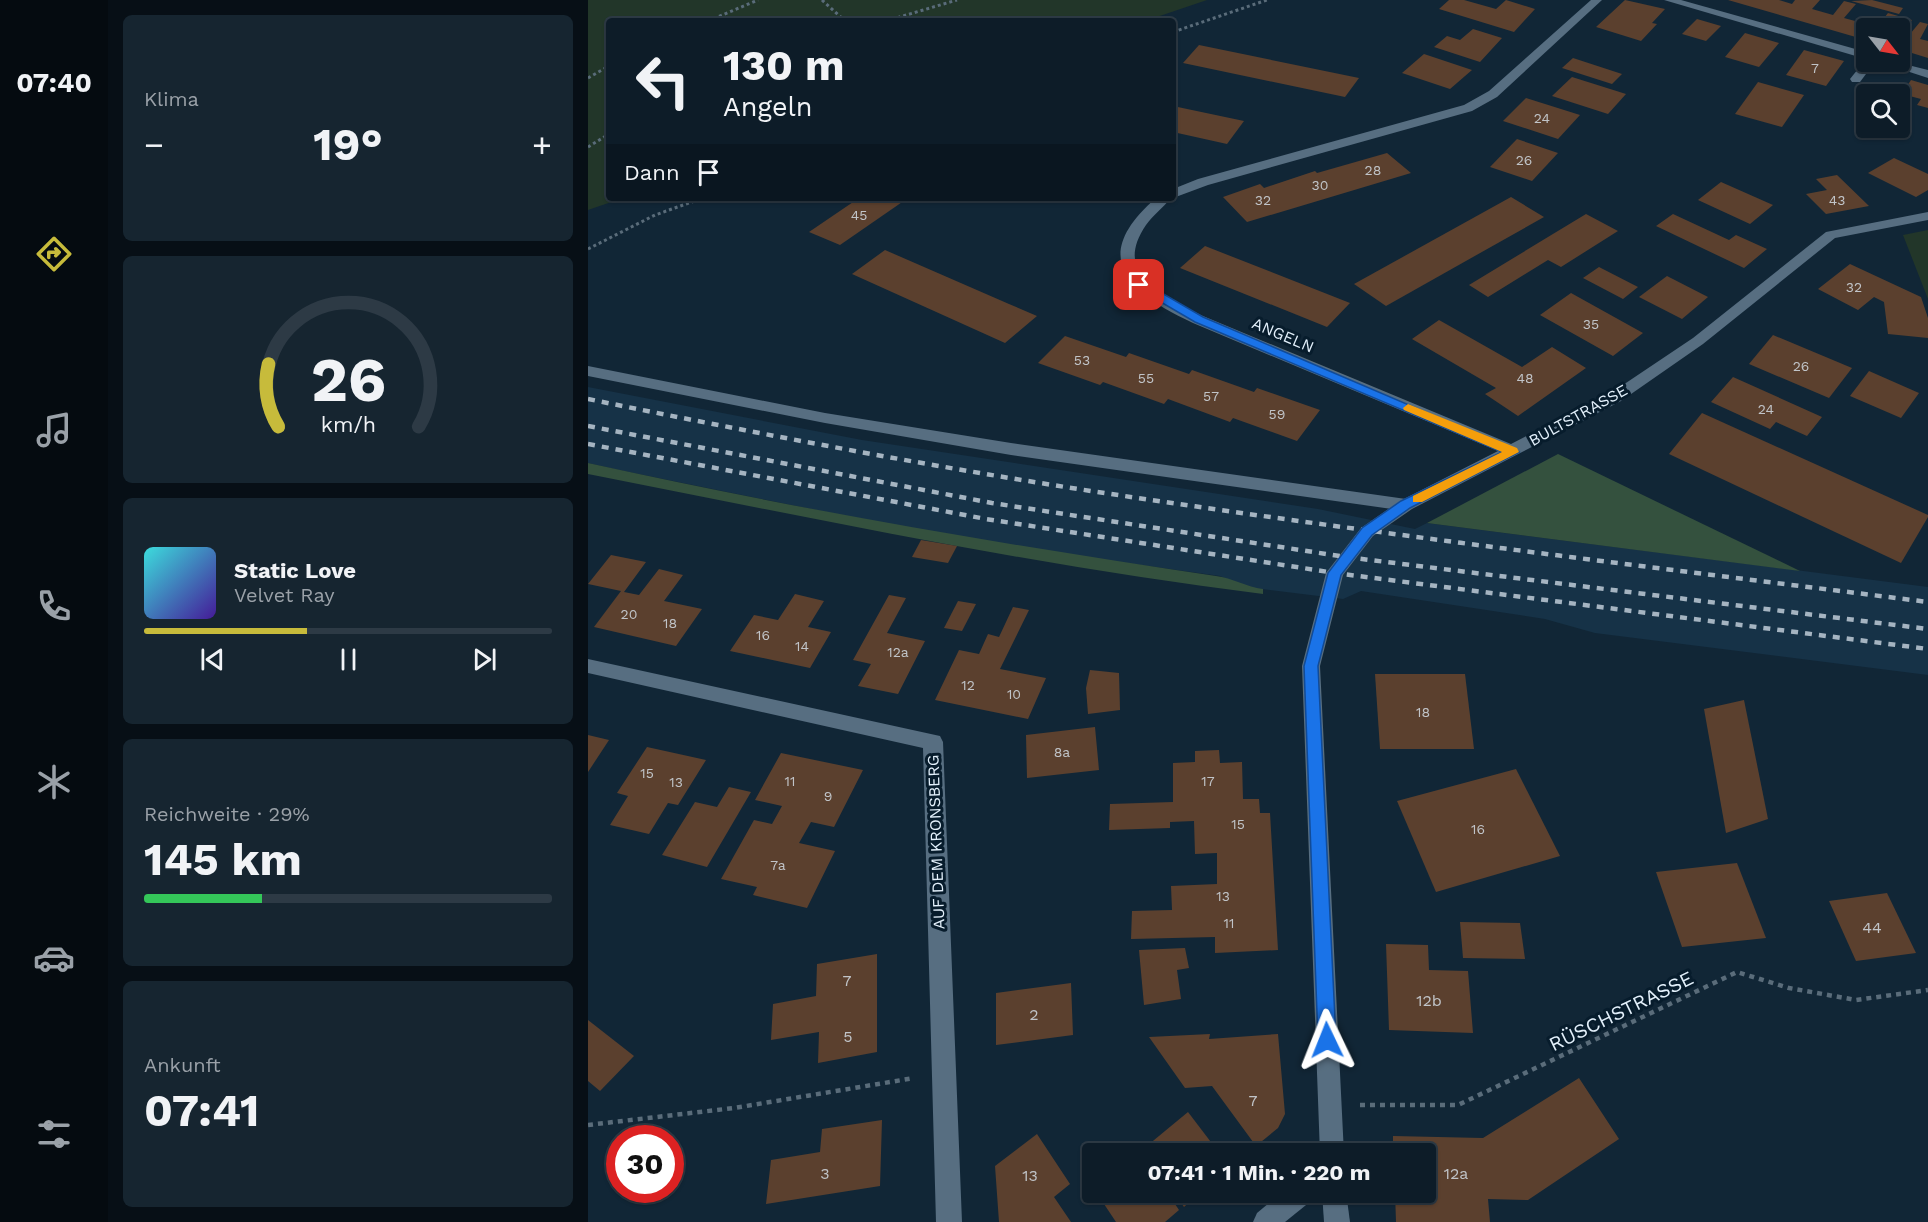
<!DOCTYPE html>
<html lang="de">
<head>
<meta charset="utf-8">
<style>
	body { margin:0; font-family:"Work Sans",sans-serif; background:#162530; color:#f1f3f6; height:100vh; display:flex; flex-direction:column; font-size:22px; white-space:nowrap }
	* { box-sizing:border-box; margin:0 }
	p { font-size:20px; color:#9aa1a8 }
	.icon { flex:none; width:33px; height:33px; fill:none; stroke:currentColor; stroke-width:2; stroke-linecap:round; stroke-linejoin:round }
	.map { position:relative; flex:1; overflow:hidden }
	.panel { display:flex; flex-direction:column; gap:15px; padding:15px; background:#070f16; width:480px }
	.panel>* { flex:none }
	.banner { position:absolute; left:18px; top:18px; width:570px; height:183px; border-radius:6px; box-shadow:0 2px 4px #0004,0 0 0 2px #2d3a45; background:#0d1c28; color:#f1f3f6; overflow:hidden }
	.needle { width:39px; rotate:121deg }
	.tools { position:absolute; left:1268px; top:18px; display:grid; gap:12px }
	.tools a { display:grid; place-items:center; width:54px; height:54px; border-radius:6px; background:#0d1c28; box-shadow:0 2px 4px #0004,0 0 0 2px #2d3a45; font-size:30px }
	.speed { position:absolute; left:18px; top:1125px; display:flex; gap:12px; font-size:30px; font-weight:700; text-align:center }
	.speed>* { display:grid; place-content:center; width:78px; height:78px; border-radius:50%; background:#0d1c28; box-shadow:0 2px 4px #0004,0 0 0 2px #2d3a45; line-height:1 }
	.speed .limit { border:9px solid #d22; background:#fff; color:#111 }
	.pin { position:absolute; display:grid; place-items:center; width:51px; height:51px; color:#fff; margin:-26px; border-radius:12px; box-shadow:0 3px 9px #0006 }
	.me { position:absolute; width:66px; margin:-33px; rotate:358deg; stroke-linejoin:round; filter:drop-shadow(0 0 4px #0008) }
	.turn { display:flex; align-items:center; gap:21px; height:126px; padding:0 18px; font-size:27px }
	.turn .icon { width:78px; height:78px; stroke-width:2.5 }
	.turn b { display:block; font-size:42px; line-height:51px }
	.then { display:flex; align-items:center; height:57px; padding:0 18px; background:#0003; gap:12px; font-size:22px }
	.big { font-size:45px; font-weight:700; line-height:1.1 }
	.panel .tile { flex:1; display:flex; flex-direction:column; justify-content:center; gap:9px; min-width:0; padding:0 21px; border-radius:9px; background:#162530 }
	.panel .dial { align-items:center; gap:0 }
	.dial svg { height:156px; overflow:visible; fill:none; stroke:#2d3a45; stroke-width:7; stroke-linecap:round; text-anchor:middle }
	.dial text { fill:#f1f3f6; stroke:none }
	.song { display:flex; align-items:center; gap:18px }
	.cover { width:72px; height:72px; border-radius:9px; background:linear-gradient(135deg,hsl(180 70% 55%),hsl(260 70% 35%)) }
	.played { height:6px; border-radius:3px; background:linear-gradient(90deg,#c7bb3b 40%,#2d3a45 40%) }
	.keys { display:flex; justify-content:space-around; direction:ltr }
	.heat { display:flex; justify-content:space-between; align-items:center; font-size:33px; direction:ltr }
	.charge { height:9px; border-radius:4px; background:linear-gradient(90deg,#34c759 29%,#2d3a45 0) }
	.trip { position:absolute; left:494px; top:1143px; width:354px; height:60px; border-radius:6px; background:#0d1c28; box-shadow:0 2px 4px #0004,0 0 0 2px #2d3a45; font-weight:700; line-height:60px; text-align:center }
	main { display:flex; flex:1; min-height:0 }
	.tab-bar { display:flex; flex-direction:column; width:108px; justify-content:space-around; align-items:center; background:#050b10; color:#9aa1a8 }
	.tab-bar .icon { width:42px; height:42px }
	.tab-bar .active { color:#c7bb3b }
	.tab-bar b { font-size:27px; color:#f1f3f6 }
	.map>svg:first-child { display:block }
</style>
</head>
<body>
<main>
<nav class="tab-bar">
<b>07:40</b>
<svg class="icon active" aria-label="directions" viewBox="0 0 24 24"><path d="M12 3l9 9-9 9-9-9zM9 14v-3h6M13 9l2 2-2 2"/></svg>
<svg class="icon" aria-label="music" viewBox="0 0 24 24"><path d="M9 18V5l10-2v13"/><circle cx="6" cy="18" r="3"/><circle cx="16" cy="16" r="3"/></svg>
<svg class="icon" aria-label="phone" viewBox="0 0 24 24"><path d="M5 4h4l2 5-3 2q2 4 5 5l2-3 5 2v4C11 20 4 13 5 4z"/></svg>
<svg class="icon" aria-label="climate" viewBox="0 0 24 24"><path d="M12 3v18M4 7l16 10M4 17L20 7"/></svg>
<svg class="icon" aria-label="car" viewBox="0 0 24 24"><path d="M5 17H2v-5l4-1 3-4h7l3 4 3 1v5h-3M9 17h6M6 11h13"/><circle cx="7" cy="17" r="2"/><circle cx="17" cy="17" r="2"/></svg>
<svg class="icon" aria-label="filters" viewBox="0 0 24 24"><path d="M4 7h16M4 17h16"/><circle cx="9" cy="7" r="2"/><circle cx="15" cy="17" r="2"/></svg>
</nav>
<section class="panel">
<div class="tile"><p>Klima</p>
<div class="heat"><a>−</a><b class="big">19°</b><a>+</a></div>
</div>
<div class="tile dial"><svg viewBox="0 0 100 80">
<path d="M14 69A42 42 0 1 1 86 69"/>
<path d="M14 69A42 42 0 0 1 9 37" stroke="#c7bb3b"/>
<text x="50" y="56" font-size="32" font-weight="700">26</text>
<text x="50" y="72" font-size="11">km/h</text>
</svg></div>
<div class="tile">
<div class="song"><i class="cover"></i><div><b>Static Love</b><p>Velvet Ray</p></div></div>
<div class="played"></div>
<div class="keys"><svg class="icon" aria-label="previous" viewBox="0 0 24 24"><path d="M18 5L8 12l10 7zM5 5v14"/></svg><svg class="icon" aria-label="pause" viewBox="0 0 24 24"><path d="M8 5v14M16 5v14"/></svg><svg class="icon" aria-label="next" viewBox="0 0 24 24"><path d="M6 5l10 7-10 7zM19 5v14"/></svg></div>
</div>
<div class="tile"><p>Reichweite · 29%</p><b class="big">145 km</b><div class="charge"></div></div>
<div class="tile"><p>Ankunft</p><b class="big">07:41</b></div>
</section>
<div class="map">
<svg width="1340" height="1222" viewBox="0 0 1340 1222">
	<rect width="100%" height="100%" fill="#112636"/>
	<!-- built -->
	<path fill="#163247" d="M0,387L274,440L730,509L827,529L839,523L1340,587V675L1007,633L957,619L773,591L755,599L657,587L632,576L481,555L292,523L31,470L0,463Z"/>
	<!-- green -->
	<g fill="#223629">
		<path d="M0,0H619L557,21H21V198H35L0,210Z"/>
		<path d="M1340,230V299L1315,235Z"/>
	</g>
	<!-- forest -->
	<g fill="#34513e">
		<path d="M970,454L1212,571L839,523Z"/>
		<path d="M0,463C208,509 417,545 628,576C644,578 659,587 675,589V594C448,566 224,518 0,474Z"/>
	</g>
	<!-- building -->
	<g fill="#5b402e">
		<path d="M861,0H876L908,9L918,0L947,9L926,32L851,9Z"/>
		<path d="M1037,0L1077,9L1064,23L1069,24L1053,41L1008,27Z"/>
		<path d="M1140,0H1191L1204,4L1207,0H1232L1224,9L1245,15L1256,1L1268,4L1256,18L1289,27L1300,13L1324,20L1315,32L1322,34L1332,22L1340,24L1332,39L1340,41V58L1311,49V28H1278V40Z"/>
		<path d="M1284,0L1315,8L1311,14L1263,1Z"/>
		<path d="M1109,19L1133,26L1118,41L1094,34Z"/>
		<path d="M885,29L914,38L892,62L846,47L859,36L872,40Z"/>
		<path d="M1157,33L1191,43L1171,67L1137,57Z"/>
		<path d="M611,45L771,78L757,97L595,63Z"/>
		<path d="M1216,50L1256,61L1238,86L1198,75Z"/>
		<path d="M836,54L884,70L862,89L814,73Z"/>
		<path d="M985,58L1034,74L1024,84L974,68Z"/>
		<path d="M984,77L1038,94L1020,114L964,96Z"/>
		<path d="M1323,80L1340,85V108L1329,105L1333,99L1314,94Z"/>
		<path d="M1170,82L1216,95L1194,127L1147,114Z"/>
		<path d="M938,98L992,115L970,139L915,121Z"/>
		<path d="M585,106L656,121L639,144L585,132Z"/>
		<path d="M929,139L970,153L944,181L902,167Z"/>
		<path d="M799,153L823,173L659,222L635,197L672,184L676,188L727,171L729,173Z"/>
		<path d="M1306,158L1340,174V190L1328,197L1280,173Z"/>
		<path d="M1249,175L1281,206L1238,214L1218,194L1239,190L1228,179Z"/>
		<path d="M1133,182L1185,205L1162,224L1110,200Z"/>
		<path d="M923,197L956,217L798,306L766,284Z"/>
		<path d="M271,198H320L252,245L221,232Z"/>
		<path d="M998,214L1030,231L973,267L960,260L900,297L881,285Z"/>
		<path d="M1085,214L1141,240L1148,235L1179,249L1156,268L1068,226Z"/>
		<path d="M617,246L762,303L739,327L592,268Z"/>
		<path d="M297,250L421,304L449,316L417,343L264,274Z"/>
		<path d="M1262,264L1333,297L1340,318V338L1300,334L1296,302L1286,297L1270,310L1230,289Z"/>
		<path d="M1011,267L1050,287L1035,299L995,278Z"/>
		<path d="M1079,276L1120,297L1094,319L1051,297Z"/>
		<path d="M983,293L1055,333L1025,356L952,315Z"/>
		<path d="M851,320L934,367L964,347L998,368L930,416L897,394L908,388L824,339Z"/>
		<path d="M1185,335L1264,368L1241,398L1161,364Z"/>
		<path d="M477,336L538,357L541,353L601,374L604,370L666,392L669,388L732,410L709,441L645,418L642,422L580,399L576,404L515,382L512,385L450,363Z"/>
		<path d="M1281,371L1331,393L1313,418L1262,396Z"/>
		<path d="M1145,377L1234,417L1219,436L1188,422L1182,429L1123,402Z"/>
		<path d="M1114,413L1340,515V517L1313,563L1081,454Z"/>
		<path d="M333,540L369,546L360,563L324,557Z"/>
		<path d="M23,555L58,562L36,592L51,595L71,569L95,575L76,601L114,609L88,646L6,627L33,591L0,584Z"/>
		<path d="M207,594L236,601L220,627L243,632L222,668L142,651L166,615L190,620Z"/>
		<path d="M301,595L318,598L299,633L337,641L310,694L270,686L283,664L265,660Z"/>
		<path d="M370,601L388,604L374,631L356,628Z"/>
		<path d="M425,607L441,610L412,669L458,678L440,719L347,700L371,650L391,654L400,634L411,637Z"/>
		<path d="M502,670L531,673L532,710L500,714L498,688Z"/>
		<path d="M787,674H877L886,749H792Z"/>
		<path d="M1156,700L1180,819L1138,833L1116,709Z"/>
		<path d="M507,727L511,770L439,778L438,735Z"/>
		<path d="M0,735L21,740L0,772Z"/>
		<path d="M59,747L118,760L90,805L80,803L61,834L22,825L40,796L29,793Z"/>
		<path d="M631,750L632,763L654,762L655,799H671L672,813H682L690,950L627,953V937L543,939L544,911L584,910L583,886L629,884V853L607,854L606,821L582,822V828L521,830L522,804L585,802V763L607,762V751Z"/>
		<path d="M193,753L275,770L246,827L223,822L211,843L247,851L219,908L165,895L169,887L133,879L166,820L184,824L194,806L167,800Z"/>
		<path d="M928,769L972,856L848,892L809,801Z"/>
		<path d="M141,787L163,792L119,867L74,855L107,802L129,807Z"/>
		<path d="M1149,863L1178,938L1094,947L1068,872Z"/>
		<path d="M1299,893L1328,953L1268,961L1241,901Z"/>
		<path d="M872,922L932,923L937,959L875,958Z"/>
		<path d="M798,944L840,945L841,970L880,971L885,1033L801,1030Z"/>
		<path d="M597,948L601,968L589,970L593,999L556,1005L551,950Z"/>
		<path d="M289,954V1052L230,1063L231,1032L183,1040L185,1004L228,996L229,964Z"/>
		<path d="M483,983L485,1035L408,1045V993Z"/>
		<path d="M0,1020L46,1056L12,1091L0,1081Z"/>
		<path d="M622,1034L621,1039L690,1034L697,1114L690,1128L668,1146L624,1086L597,1088L561,1037Z"/>
		<path d="M991,1078L1031,1139L940,1200L900,1199L902,1222H808L807,1192H837V1154H805V1136L895,1138Z"/>
		<path d="M600,1112L632,1154H556L554,1150Z"/>
		<path d="M294,1120L292,1186L178,1204L183,1160L232,1152L234,1129Z"/>
		<path d="M449,1134L482,1184L466,1197L483,1222H411L407,1166Z"/>
		<path d="M508,1192H579L591,1210L577,1222H528Z"/>
		<path d="M585,1192H613L596,1207Z"/>
	</g>
	<g fill="none" stroke-linecap="round" stroke-linejoin="round">
		<!-- path-far1 -->
		<g stroke="#5a6c7a" stroke-width="3" stroke-dasharray="3 3" stroke-linecap="butt">
			<path d="M234,0L257,21"/>
			<path d="M120,21L170,0"/>
			<path d="M298,21L369,0"/>
			<path d="M585,32L679,0"/>
			<path d="M0,78L21,66"/>
			<path d="M0,147L21,134"/>
			<path d="M0,249L67,215L115,198"/>
		</g>
		<!-- path -->
		<g stroke="#5a6c7a" stroke-width="4.5" stroke-dasharray="5 5" stroke-linecap="butt">
			<path d="M772,1105H870L1149,972L1201,988L1268,1000L1340,990"/>
			<path d="M0,1125L146,1108L326,1078"/>
		</g>
		<!-- lane -->
		<g fill="#576e81" fill-rule="evenodd">
			<path d="M1278,59V62H1287L1272,82H1264L1262,79Z"/>
			<path d="M0,366L237,413L423,443L818,499L826,505L818,511L423,455L237,423L0,376Z"/>
		</g>
		<!-- street -->
		<g fill="#576e81" fill-rule="evenodd">
			<path d="M1003,0H1014L909,97L884,111L620,185L585,198V189L610,179L876,105L901,91Z"/>
			<path d="M1076,0H1093L1278,52V59Z"/>
			<path d="M1291,62H1308L1340,70V78Z"/>
			<path d="M568,198H583C575,208 565,215 558,225C523,276 577,298 615,316L923,444L1023,393L1105,338L1238,232L1340,212V220L1247,238L1115,344L1033,401L824,509L785,536L755,575L732,666L756,1154H732L714,666L738,573L773,528L812,501L910,451L605,323C541,293 499,258 568,198Z"/>
			<path d="M0,659L352,736L355,742L374,1222H348L335,748L0,673Z"/>
			<path d="M694,1192H726L723,1201L697,1222H665L669,1213Z"/>
			<path d="M734,1192H758L762,1222H736Z"/>
		</g>
		<!-- rail -->
		<g stroke="#a5b4c1" stroke-width="4.5" stroke-dasharray="7 7" stroke-linecap="butt">
			<path d="M0,399C167,433 334,465 503,491C781,533 1061,567 1340,602"/>
			<path d="M0,426L404,503L758,557L1340,629"/>
			<path d="M0,444L398,519L747,573L1340,649"/>
		</g>
	</g>
	<!-- route -->
	<path fill="#1a73e8" stroke="#114b97" stroke-width="1.5" d="M547,282H555L615,317L931,452L822,508L784,535L753,575L730,666L748,1040L745,1046L739,1049L733,1046L730,1040L716,666L740,573L774,528L813,501L914,452L607,322L547,287Z"/>
	<!-- slow -->
	<path fill="#f59e0b" d="M820,404L929,448L931,452L834,502H825V496L914,452L816,410L815,408Z"/>
	<g text-anchor="middle" dominant-baseline="central" stroke-width="6" stroke-linejoin="round" paint-order="stroke">
		<!-- number labels -->
		<g font-size="14" fill="#c1c4c8">
			<text x="1227" y="68">7</text>
			<text x="954" y="118">24</text>
			<text x="936" y="160">26</text>
			<text x="785" y="170">28</text>
			<text x="732" y="185">30</text>
			<text x="675" y="200">32</text>
			<text x="1249" y="200">43</text>
			<text x="271" y="215">45</text>
			<text x="1266" y="287">32</text>
			<text x="1003" y="324">35</text>
			<text x="494" y="360">53</text>
			<text x="1213" y="366">26</text>
			<text x="558" y="378">55</text>
			<text x="937" y="378">48</text>
			<text x="623" y="396">57</text>
			<text x="1178" y="409">24</text>
			<text x="689" y="414">59</text>
			<text x="41" y="614">20</text>
			<text x="82" y="623">18</text>
			<text x="175" y="635">16</text>
			<text x="214" y="646">14</text>
			<text x="310" y="652">12a</text>
			<text x="380" y="685">12</text>
			<text x="426" y="694">10</text>
			<text x="835" y="712">18</text>
			<text x="474" y="752">8a</text>
			<text x="59" y="773">15</text>
			<text x="202" y="781">11</text>
			<text x="620" y="781">17</text>
			<text x="88" y="782">13</text>
			<text x="240" y="796">9</text>
			<text x="650" y="824">15</text>
			<text x="890" y="829">16</text>
			<text x="190" y="865">7a</text>
			<text x="635" y="896">13</text>
			<text x="641" y="923">11</text>
		</g>
		<!-- street labels -->
		<g font-size="16" fill="#e3f0fb" stroke="#071c2c">
			<text transform="translate(695 335) rotate(23)">ANGELN</text>
			<text transform="translate(990 415) rotate(-29)">BULTSTRASSE</text>
			<text transform="translate(348 842) rotate(-92)">AUF DEM KRONSBERG</text>
		</g>
		<!-- near-number labels -->
		<g font-size="16" fill="#c1c4c8">
			<text x="1284" y="927">44</text>
			<text x="259" y="980">7</text>
			<text x="841" y="1000">12b</text>
			<text x="446" y="1014">2</text>
			<text x="260" y="1036">5</text>
			<text x="665" y="1100">7</text>
			<text x="237" y="1173">3</text>
			<text x="868" y="1173">12a</text>
			<text x="442" y="1175">13</text>
		</g>
		<!-- near-street labels -->
		<g font-size="20" fill="#e3f0fb" stroke="#071c2c">
			<text transform="translate(1033 1011) rotate(-26)">RÜSCHSTRASSE</text>
		</g>
	</g>
</svg>
<div class="tools">
<a><svg class="needle" viewBox="-14 -14 28 28"><path d="M0-13l5 13h-10z" fill="#e53935"/><path d="M0 13l5-13h-10z" fill="#9aa1a8"/></svg></a>
<a><svg class="icon" aria-label="search" viewBox="0 0 24 24"><circle cx="10" cy="10" r="6"/><path d="M15 15l6 6"/></svg></a>
</div>
<div class="speed"><div class="limit">30</div></div>
<div class="pin" style="left:551px;top:285px;background:#d93025"><svg class="icon" aria-label="arrive" viewBox="0 0 24 24"><path d="M6 21V4h12l-3 4 3 4H6"/></svg></div>
<svg class="me" style="left:739px;top:1040px" viewBox="-20 -20 40 40"><path d="M0-17L14 15 0 8-14 15z" fill="#1a73e8" stroke="#fff" stroke-width="4"/></svg>
<div class="trip">07:41 · 1 Min. · 220 m</div>
<div class="banner">
<div class="turn"><svg class="icon" aria-label="left" viewBox="0 0 24 24"><path d="M17 20v-9H6M10 6l-5 5 5 5"/></svg><div><b>130 m</b>Angeln</div></div>
<div class="then">Dann<svg class="icon" aria-label="arrive" viewBox="0 0 24 24"><path d="M6 21V4h12l-3 4 3 4H6"/></svg></div>
</div>
</div>
</main>
</body>
</html>
